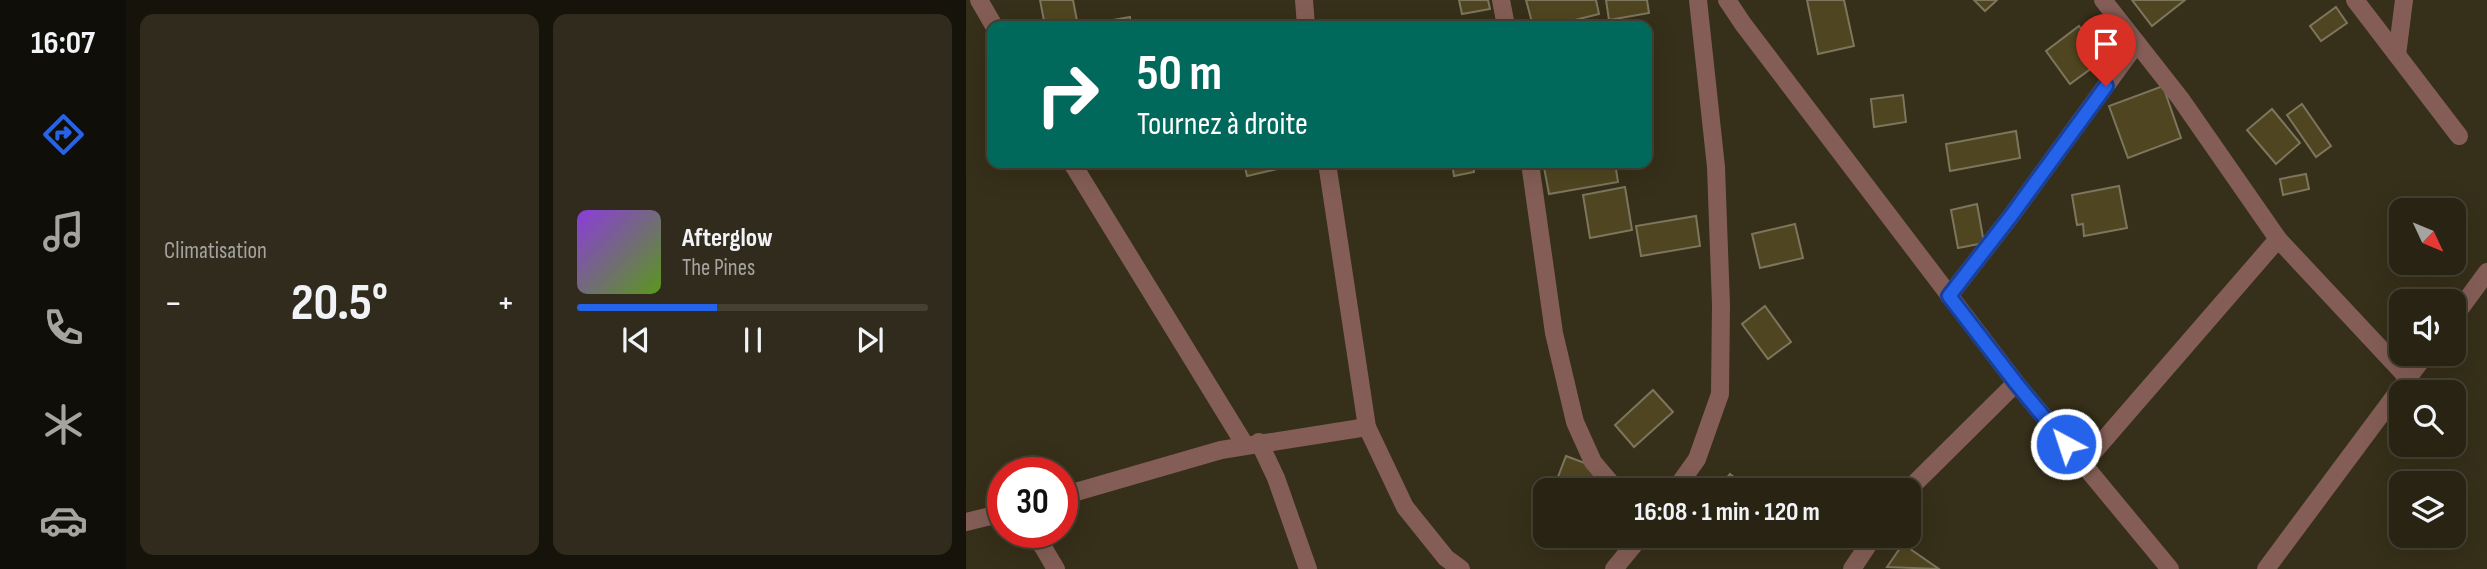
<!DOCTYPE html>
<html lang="fr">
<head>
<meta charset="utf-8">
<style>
	body { margin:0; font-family:"Sofia Sans Condensed",sans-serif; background:#302b1c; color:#f1f3f6; height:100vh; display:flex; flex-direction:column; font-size:26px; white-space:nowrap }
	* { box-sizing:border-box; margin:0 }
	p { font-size:23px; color:#a5a4a0 }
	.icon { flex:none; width:38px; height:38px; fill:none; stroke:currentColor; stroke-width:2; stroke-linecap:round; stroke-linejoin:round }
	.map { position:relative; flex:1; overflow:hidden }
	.sheet { display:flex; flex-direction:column; gap:14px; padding:14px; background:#16130a; width:840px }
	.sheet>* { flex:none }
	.banner { position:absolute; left:21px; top:21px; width:665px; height:147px; border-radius:14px; box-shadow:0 7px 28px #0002,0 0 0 2px #444033; background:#00695c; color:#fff; overflow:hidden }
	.needle { width:46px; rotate:134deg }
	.tools { position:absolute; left:1423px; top:198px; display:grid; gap:14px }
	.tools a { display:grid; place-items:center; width:77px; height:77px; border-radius:14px; background:#282313; box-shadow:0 7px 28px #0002,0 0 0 2px #444033; font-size:35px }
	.speed { position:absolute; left:21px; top:457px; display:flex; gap:14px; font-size:35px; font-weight:700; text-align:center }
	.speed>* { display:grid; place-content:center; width:91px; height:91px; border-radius:50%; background:#282313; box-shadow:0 7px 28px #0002,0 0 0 2px #444033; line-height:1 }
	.speed .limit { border:10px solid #d22; background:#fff; color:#111 }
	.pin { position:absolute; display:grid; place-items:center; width:60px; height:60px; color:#fff; margin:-72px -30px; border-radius:50% 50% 50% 0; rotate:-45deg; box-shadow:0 0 7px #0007 }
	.pin .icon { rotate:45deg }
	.me { position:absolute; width:77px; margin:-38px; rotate:320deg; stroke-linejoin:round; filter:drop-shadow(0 0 5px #0008) }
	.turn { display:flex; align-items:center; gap:24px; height:147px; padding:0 35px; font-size:32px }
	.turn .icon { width:91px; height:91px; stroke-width:2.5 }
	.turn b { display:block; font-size:49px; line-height:60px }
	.big { font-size:52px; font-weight:700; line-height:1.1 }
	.sheet .card { flex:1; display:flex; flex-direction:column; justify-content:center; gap:10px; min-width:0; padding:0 24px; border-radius:14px; background:#302b1c }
	.song { display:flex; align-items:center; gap:21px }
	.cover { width:84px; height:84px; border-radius:10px; background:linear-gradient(135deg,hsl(270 70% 55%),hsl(90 70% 35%)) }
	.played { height:7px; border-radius:4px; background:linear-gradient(90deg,#2563eb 40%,#444033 40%) }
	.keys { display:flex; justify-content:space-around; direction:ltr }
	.heat { display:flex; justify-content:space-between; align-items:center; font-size:38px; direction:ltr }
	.sheet .tiles { flex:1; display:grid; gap:14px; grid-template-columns:repeat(2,1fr) }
	.trip { position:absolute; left:567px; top:478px; width:388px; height:70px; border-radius:14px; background:#282313; box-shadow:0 7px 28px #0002,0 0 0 2px #444033; font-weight:700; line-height:70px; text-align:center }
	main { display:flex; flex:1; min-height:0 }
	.menu { display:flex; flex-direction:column; width:126px; justify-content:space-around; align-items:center; background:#100e08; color:#a5a4a0 }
	.menu .icon { width:49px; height:49px }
	.menu .current { color:#2563eb }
	.menu b { font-size:32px; color:#f1f3f6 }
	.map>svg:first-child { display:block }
</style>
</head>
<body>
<main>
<nav class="menu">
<b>16:07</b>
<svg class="icon current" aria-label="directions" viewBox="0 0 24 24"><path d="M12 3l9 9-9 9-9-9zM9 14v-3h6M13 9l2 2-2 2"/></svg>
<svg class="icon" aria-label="music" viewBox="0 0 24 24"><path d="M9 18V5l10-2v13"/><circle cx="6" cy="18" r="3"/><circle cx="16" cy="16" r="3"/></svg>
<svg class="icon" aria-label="phone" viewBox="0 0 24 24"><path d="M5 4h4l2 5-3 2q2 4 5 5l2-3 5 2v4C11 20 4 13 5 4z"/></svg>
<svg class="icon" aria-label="climate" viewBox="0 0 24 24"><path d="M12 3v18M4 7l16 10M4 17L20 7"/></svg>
<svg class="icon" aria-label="car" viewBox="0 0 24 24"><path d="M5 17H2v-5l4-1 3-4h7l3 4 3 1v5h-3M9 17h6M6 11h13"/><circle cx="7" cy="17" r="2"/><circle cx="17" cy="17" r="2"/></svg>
</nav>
<section class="sheet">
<div class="tiles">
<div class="card"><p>Climatisation</p>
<div class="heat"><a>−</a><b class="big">20.5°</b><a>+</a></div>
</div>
<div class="card">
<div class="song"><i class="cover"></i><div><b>Afterglow</b><p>The Pines</p></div></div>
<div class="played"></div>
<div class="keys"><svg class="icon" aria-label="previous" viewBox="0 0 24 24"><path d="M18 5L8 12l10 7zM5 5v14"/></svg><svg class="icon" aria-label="pause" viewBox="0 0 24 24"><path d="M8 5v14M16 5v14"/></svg><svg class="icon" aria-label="next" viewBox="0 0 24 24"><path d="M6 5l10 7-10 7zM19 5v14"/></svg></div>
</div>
</div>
</section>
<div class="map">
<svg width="1521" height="569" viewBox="0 0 1521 569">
	<rect width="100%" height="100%" fill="#362f19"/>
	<!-- building -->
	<g fill="#4f4520" stroke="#7d765d" stroke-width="2">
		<path d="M74,0H107L112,26H79Z"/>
		<path d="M493,0H522L524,9L496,14Z"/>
		<path d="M560,0H630L633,14L585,26H567Z"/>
		<path d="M640,0H681L683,13L643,20Z"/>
		<path d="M841,0H878L888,46L852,54Z"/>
		<path d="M1008,0H1031L1019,11Z"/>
		<path d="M1166,0H1219L1186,26Z"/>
		<path d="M1370,7L1381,23L1355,41L1344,26Z"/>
		<path d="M164,17L165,26H137L136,22Z"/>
		<path d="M1113,26L1138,59L1104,84L1080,51Z"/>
		<path d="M1197,86L1215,138L1162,158L1143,106Z"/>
		<path d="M937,95L940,122L908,127L905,99Z"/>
		<path d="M1336,104L1365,146L1350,157L1321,115Z"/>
		<path d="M1306,109L1334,143L1310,164L1281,130Z"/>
		<path d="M1050,131L1054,158L984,171L980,144Z"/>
		<path d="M278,163H337L281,176Z"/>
		<path d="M486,163H507L508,172L488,176Z"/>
		<path d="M604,163H649L652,182L583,194L578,167Z"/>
		<path d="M1340,174L1343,189L1317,195L1314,179Z"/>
		<path d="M1153,186L1161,228L1118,236L1117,224L1111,225L1106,195Z"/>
		<path d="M659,187L666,230L624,238L617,195Z"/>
		<path d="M1011,204L1018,243L992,248L985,210Z"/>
		<path d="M730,216L734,246L675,256L670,226Z"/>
		<path d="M829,224L837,258L794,268L786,234Z"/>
		<path d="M799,306L825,342L802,359L776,324Z"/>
		<path d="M687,390L707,412L668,447L649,425Z"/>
		<path d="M600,456L640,471L634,488L639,490H587Z"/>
		<path d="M764,474L784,490H751Z"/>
		<path d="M937,544L973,569L921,567Z"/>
	</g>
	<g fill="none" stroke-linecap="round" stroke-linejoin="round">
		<!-- minor -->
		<g stroke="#845e56" stroke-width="18">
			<path d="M13,0L28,26"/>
			<path d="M338,0L340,26"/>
			<path d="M535,0L540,26"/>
			<path d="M761,0L777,24L1050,383L1204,569"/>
			<path d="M1137,0L1214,98L1312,239L1442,378"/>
			<path d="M1389,0L1493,136"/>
			<path d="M1431,55L1438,0"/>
			<path d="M106,163L279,445"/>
			<path d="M361,163L401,427L439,507L480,558L495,569"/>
			<path d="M564,163L588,333L609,422L627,462L644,482L654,490"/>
			<path d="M983,296L1045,216L1171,43"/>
			<path d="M1488,317L1521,272"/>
			<path d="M293,442L310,478L342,569"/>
			<path d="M1117,464L1312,239"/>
			<path d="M709,490L731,459L754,394L755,305L750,167L732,0"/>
			<path d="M942,490L1050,383"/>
			<path d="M96,496L255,450L401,427"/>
			<path d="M0,522L37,513"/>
			<path d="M68,532L90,569"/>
			<path d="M648,569L675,536"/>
			<path d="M886,569L908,536"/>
			<path d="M1300,569L1460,354"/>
		</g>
	</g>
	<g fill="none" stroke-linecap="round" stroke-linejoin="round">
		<!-- route casing -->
		<g stroke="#184099" stroke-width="18">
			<path id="route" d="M1100,444L1050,383L983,296L1045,216L1140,86"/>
		</g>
		<!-- route -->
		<use href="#route" stroke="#2563eb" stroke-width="12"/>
	</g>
</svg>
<div class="tools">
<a><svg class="needle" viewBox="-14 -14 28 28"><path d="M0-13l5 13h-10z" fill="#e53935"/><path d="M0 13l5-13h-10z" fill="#a5a4a0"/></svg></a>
<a><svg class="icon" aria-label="sound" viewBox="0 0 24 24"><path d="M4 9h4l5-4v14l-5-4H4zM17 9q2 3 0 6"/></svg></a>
<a><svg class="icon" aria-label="search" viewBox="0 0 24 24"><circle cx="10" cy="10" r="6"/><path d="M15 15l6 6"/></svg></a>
<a><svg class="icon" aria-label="layers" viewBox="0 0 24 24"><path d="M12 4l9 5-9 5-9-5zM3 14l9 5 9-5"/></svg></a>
</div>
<div class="speed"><div class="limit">30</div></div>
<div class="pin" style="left:1140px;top:86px;background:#d93025"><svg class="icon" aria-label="arrive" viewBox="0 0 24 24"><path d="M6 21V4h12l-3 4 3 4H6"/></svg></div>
<svg class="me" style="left:1100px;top:444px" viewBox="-20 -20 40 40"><circle r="17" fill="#2563eb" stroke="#fff" stroke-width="3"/><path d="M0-11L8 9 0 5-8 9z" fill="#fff"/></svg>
<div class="trip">16:08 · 1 min · 120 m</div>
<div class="banner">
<div class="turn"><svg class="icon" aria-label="right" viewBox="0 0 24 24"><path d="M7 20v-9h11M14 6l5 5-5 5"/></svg><div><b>50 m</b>Tournez à droite</div></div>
</div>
</div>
</main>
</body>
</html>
